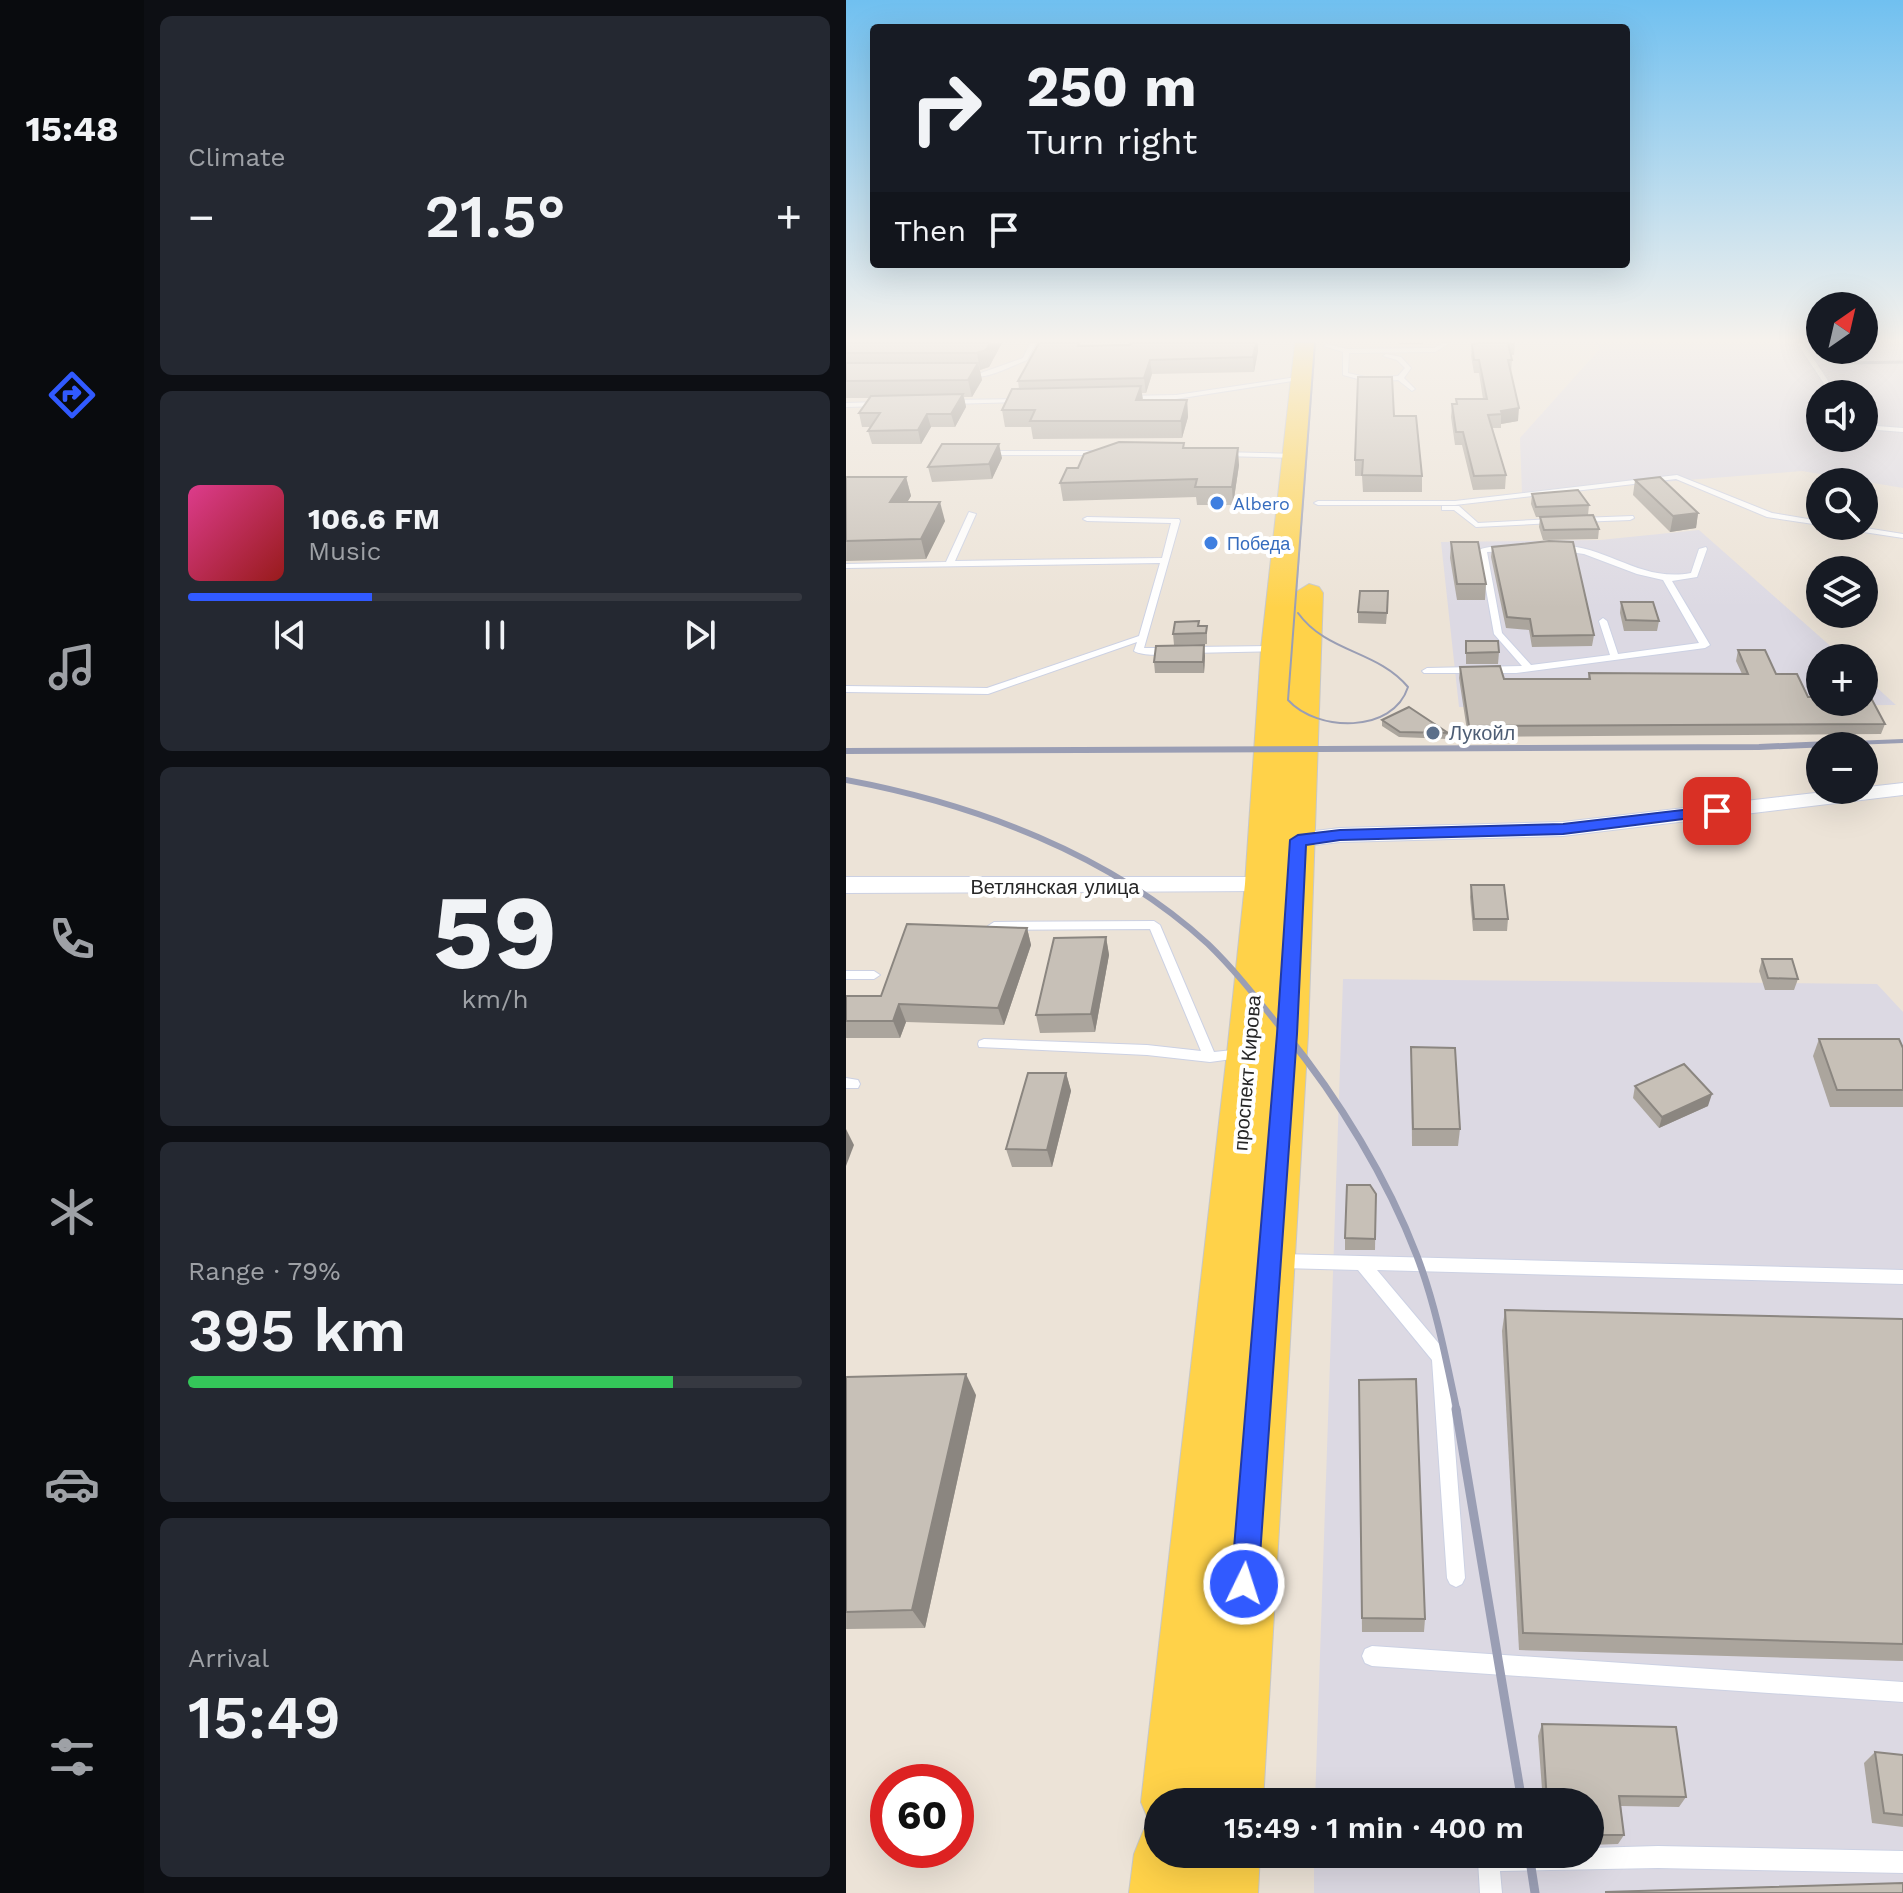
<!DOCTYPE html>
<html lang="en">
<head>
<meta charset="utf-8">
<style>
	body { margin:0; font-family:"Work Sans",sans-serif; background:#242831; color:#f1f3f6; height:100vh; display:flex; flex-direction:column; font-size:30px; white-space:nowrap }
	* { box-sizing:border-box; margin:0 }
	p { font-size:26px; color:#9ea1a6 }
	.icon { flex:none; width:44px; height:44px; fill:none; stroke:currentColor; stroke-width:2; stroke-linecap:round; stroke-linejoin:round }
	.map { position:relative; flex:1; overflow:hidden }
	.panel { display:flex; flex-direction:column; gap:16px; padding:16px; background:#0d0f14; width:702px }
	.panel>* { flex:none }
	.top-card { position:absolute; left:24px; top:24px; width:760px; height:244px; border-radius:8px; box-shadow:0 8px 32px #0002; background:#171b24; color:#f1f3f6; overflow:hidden }
	.needle { width:52px; rotate:34deg }
	.buttons { position:absolute; left:960px; top:292px; display:grid; gap:16px }
	.buttons a { display:grid; place-items:center; width:72px; height:72px; border-radius:50%; background:#171b24; box-shadow:0 8px 32px #0002; font-size:40px }
	.speed { position:absolute; left:24px; top:1764px; display:flex; gap:16px; font-size:40px; font-weight:700; text-align:center }
	.speed>* { display:grid; place-content:center; width:104px; height:104px; border-radius:50%; background:#171b24; box-shadow:0 8px 32px #0002; line-height:1 }
	.speed .limit { border:12px solid #d22; background:#fff; color:#111 }
	.pin { position:absolute; display:grid; place-items:center; width:68px; height:68px; color:#fff; margin:-34px; border-radius:16px; box-shadow:0 4px 12px #0006 }
	.me { position:absolute; width:88px; margin:-44px; rotate:4deg; stroke-linejoin:round; filter:drop-shadow(0 0 6px #0008) }
	.turn { display:flex; align-items:center; gap:28px; height:168px; padding:0 24px; font-size:36px }
	.turn .icon { width:104px; height:104px; stroke-width:2.5 }
	.turn b { display:block; font-size:56px; line-height:68px }
	.then { display:flex; align-items:center; height:76px; padding:0 24px; background:#0003; gap:16px; font-size:30px }
	.big { font-size:60px; font-weight:600; line-height:1.1 }
	.panel .widget { flex:1; display:flex; flex-direction:column; justify-content:center; gap:12px; min-width:0; padding:0 28px; border-radius:12px; background:#242831 }
	.panel .dial { align-items:center; gap:0 }
	.dial b { font-size:104px; line-height:1 }
	.song { display:flex; align-items:center; gap:24px }
	.cover { width:96px; height:96px; border-radius:12px; background:linear-gradient(135deg,hsl(330 70% 55%),hsl(0 70% 35%)) }
	.played { height:8px; border-radius:4px; background:linear-gradient(90deg,#315aff 30%,#363941 30%) }
	.keys { display:flex; justify-content:space-around; direction:ltr }
	.heat { display:flex; justify-content:space-between; align-items:center; font-size:44px; direction:ltr }
	.charge { height:12px; border-radius:6px; background:linear-gradient(90deg,#34c759 79%,#363941 0) }
	.trip { position:absolute; left:298px; top:1788px; width:460px; height:80px; border-radius:40px; background:#171b24; box-shadow:0 8px 32px #0002; font-weight:600; line-height:80px; text-align:center }
	main { display:flex; flex:1; min-height:0 }
	.tab-bar { display:flex; flex-direction:column; width:144px; justify-content:space-around; align-items:center; background:#090b0e; color:#9ea1a6 }
	.tab-bar .icon { width:56px; height:56px }
	.tab-bar .current { color:#315aff }
	.tab-bar b { font-size:36px; color:#f1f3f6 }
	.map>svg:first-child { display:block }
</style>
</head>
<body>
<main>
<nav class="tab-bar">
<b>15:48</b>
<svg class="icon current" aria-label="directions" viewBox="0 0 24 24"><path d="M12 3l9 9-9 9-9-9zM9 14v-3h6M13 9l2 2-2 2"/></svg>
<svg class="icon" aria-label="music" viewBox="0 0 24 24"><path d="M9 18V5l10-2v13"/><circle cx="6" cy="18" r="3"/><circle cx="16" cy="16" r="3"/></svg>
<svg class="icon" aria-label="phone" viewBox="0 0 24 24"><path d="M5 4h4l2 5-3 2q2 4 5 5l2-3 5 2v4C11 20 4 13 5 4z"/></svg>
<svg class="icon" aria-label="climate" viewBox="0 0 24 24"><path d="M12 3v18M4 7l16 10M4 17L20 7"/></svg>
<svg class="icon" aria-label="car" viewBox="0 0 24 24"><path d="M5 17H2v-5l4-1 3-4h7l3 4 3 1v5h-3M9 17h6M6 11h13"/><circle cx="7" cy="17" r="2"/><circle cx="17" cy="17" r="2"/></svg>
<svg class="icon" aria-label="filters" viewBox="0 0 24 24"><path d="M4 7h16M4 17h16"/><circle cx="9" cy="7" r="2"/><circle cx="15" cy="17" r="2"/></svg>
</nav>
<section class="panel">
<div class="widget"><p>Climate</p>
<div class="heat"><a>−</a><b class="big">21.5°</b><a>+</a></div>
</div>
<div class="widget">
<div class="song"><i class="cover"></i><div><b>106.6 FM</b><p>Music</p></div></div>
<div class="played"></div>
<div class="keys"><svg class="icon" aria-label="previous" viewBox="0 0 24 24"><path d="M18 5L8 12l10 7zM5 5v14"/></svg><svg class="icon" aria-label="pause" viewBox="0 0 24 24"><path d="M8 5v14M16 5v14"/></svg><svg class="icon" aria-label="next" viewBox="0 0 24 24"><path d="M6 5l10 7-10 7zM19 5v14"/></svg></div>
</div>
<div class="widget dial"><b>59</b><p>km/h</p></div>
<div class="widget"><p>Range · 79%</p><b class="big">395 km</b><div class="charge"></div></div>
<div class="widget"><p>Arrival</p><b class="big">15:49</b></div>
</section>
<div class="map">
<svg width="1057" height="1893" viewBox="0 0 1057 1893">
	<rect width="100%" height="100%" fill="#ece3d7"/>
	<!-- industrial -->
	<g fill="#dcd9e3" fill-rule="evenodd">
		<path d="M751,343H974V350H1018V343H1057V488L956,471L676,493L674,438L753,350ZM974,394H1018V438H974Z"/>
		<path d="M853,530L998,658H974V702H1018V676L1050,705L613,707L595,542L754,540Z"/>
		<path d="M497,979L1031,984L1057,1012V1893H468V1854H744V1802H469Z"/>
	</g>
	<g fill="none" stroke-linecap="round" stroke-linejoin="round">
		<!-- service casing -->
		<g stroke="#ccd1e3" stroke-width="2">
			<g id="service">
				<path d="M184,343H190L181,360C161,368 138,382 117,375L120,373H135L177,358Z"/>
				<path d="M597,343H604L589,352L503,353L502,373L523,378L552,376L559,368L551,360L537,356L540,354L555,357L565,368L558,378L569,389L566,391L552,380L523,382L497,375V352L478,346L481,344L501,349L588,348Z"/>
				<path d="M951,343H957L991,394H985Z"/>
				<path d="M457,376L460,378L459,379L330,399L282,400L279,398L282,396L330,395Z"/>
				<path d="M177,399V401L175,402L106,404L103,402L106,400Z"/>
				<path d="M0,403L35,402L38,404L35,406L0,407Z"/>
				<path d="M1018,425L1057,428V432L1018,429Z"/>
				<path d="M138,451H255L259,453L255,455H141L137,453Z"/>
				<path d="M374,452L450,454L454,456L450,458L377,456H374Z"/>
				<path d="M831,475L926,513L974,521V525L921,517L830,479L609,505H472L468,503L472,501H609Z"/>
				<path d="M596,506H613L632,523L707,519L711,521L707,523L630,527L608,510H596Z"/>
				<path d="M123,512L130,514L109,561L316,558L325,523L241,521L237,519L241,517L333,519L334,521L298,648H323L328,651C319,656 297,656 288,651L291,642L142,694L0,692V686L141,688L293,636L314,563L0,568V564L100,562Z"/>
				<path d="M787,516L788,518L784,520L733,522L729,520L733,518Z"/>
				<path d="M987,526H1007L1057,534V538L991,528Z"/>
				<path d="M709,546C758,542 792,583 845,573L853,549L860,547L861,549L851,577L826,581L864,645L859,648L670,673H578L576,671L581,668L676,666L648,634L633,550C640,546 659,545 666,549L662,551L641,552L656,633L685,665L764,655L753,621L757,618L761,621L772,654L853,643L817,580L791,574L738,554L709,550Z"/>
				<path d="M430,646L433,647V651L345,653L340,650L345,647Z"/>
				<path d="M308,921L314,925L368,1052L396,1049L401,1051L403,1054L401,1057L364,1062L301,1055L133,1047L132,1044L133,1041L138,1039L301,1045L355,1051L304,929L148,930L142,926L148,922Z"/>
				<path d="M0,971H28L34,975L28,979H0Z"/>
				<path d="M0,1078L12,1080L14,1084L12,1088H0Z"/>
				<path d="M436,1254L1057,1270V1284L531,1270L600,1352L602,1357L619,1578L616,1584L610,1587L604,1584L601,1578L586,1360L512,1270L436,1268L431,1266L428,1261L431,1256Z"/>
				<path d="M526,1646L1057,1682V1702L526,1666L519,1663L516,1656L519,1649Z"/>
				<path d="M812,1846L1057,1851V1873L812,1868L654,1871L656,1893H634L632,1861L635,1854H744V1848Z"/>
			</g>
		</g>
		<!-- minor casing -->
		<g stroke="#ccd1e3" stroke-width="2">
			<g id="minor">
				<path d="M1057,783V795L717,836L494,842L452,847L441,840L452,833L494,828L717,822Z"/>
				<path d="M0,877H418L429,884L418,891L0,893Z"/>
			</g>
		</g>
		<!-- primary casing -->
		<g stroke="#c7c7c7" stroke-width="2">
			<path id="primary" d="M449,343H469L450,592L463,584L473,587L477,593L462,1034L417,1802H312V1854H414L412,1893H283L288,1854L298,1829L305,1826L295,1802L381,1053L399,884L415,649Z"/>
		</g>
		<!-- service -->
		<use href="#service" fill="#fff" fill-rule="evenodd"/>
		<!-- minor -->
		<use href="#minor" fill="#fff" fill-rule="evenodd"/>
		<!-- primary -->
		<use href="#primary" fill="#ffd249" fill-rule="evenodd"/>
		<!-- tram -->
		<path stroke="#9a9eb4" stroke-width="2" d="M452,613C481,653 531,650 562,687C547,734 471,732 442,700L469,343"/>
		<!-- rail-far4 -->
		<path stroke="#9a9eb4" stroke-width="3" d="M1003,363L1057,362"/>
		<!-- rail-far3 -->
		<path stroke="#9a9eb4" stroke-width="4" d="M957,745L1057,741"/>
		<!-- rail-far2 -->
		<g stroke="#9a9eb4" stroke-width="6">
			<path d="M0,751L913,747L1005,743"/>
			<path d="M0,780C129,804 264,854 362,944C391,972 416,1005 441,1036"/>
		</g>
		<!-- rail-far1 -->
		<path stroke="#9a9eb4" stroke-width="7" d="M440,1034C493,1099 541,1178 571,1256C590,1306 600,1359 611,1411"/>
		<!-- rail -->
		<g stroke="#9a9eb4" stroke-width="9">
			<path d="M610,1409L676,1802"/>
			<path d="M683,1854L689,1893"/>
		</g>
	</g>
	<!-- wall -->
	<g fill="#aba59d">
		<path d="M0,343H156L143,367L134,370L136,380L126,397H118L120,407L109,427H85L75,444H26L22,431L25,427H16L13,413L24,398H0Z"/>
		<path d="M285,343H412V351L408,372L306,374L300,393H296L297,400H341L342,417L336,438L187,439L185,427H159L156,410L173,389L172,381L236,346L284,345Z"/>
		<rect x="553" y="343" width="24" height="1"/>
		<path d="M669,343L668,355H665L666,360L665,373L672,421L655,424V428H646L660,475L659,489L627,490L616,445H609L605,417L606,404H610V399H637L633,373H628L625,356L626,344Z"/>
		<path d="M548,416L576,476V492H517L516,476H509V460Z"/>
		<path d="M339,448L393,465L387,505H351L350,497L217,501L214,483L232,468Z"/>
		<path d="M156,458L146,479L86,482L82,467Z"/>
		<path d="M0,477H60L65,496L61,502L99,521L80,559L0,561Z"/>
		<path d="M789,480L852,513L850,528L824,532L787,495Z"/>
		<path d="M686,494L743,505L742,515L753,529L752,539L697,540L693,527L694,517H690L685,504Z"/>
		<path d="M605,542L640,584L639,600H611L604,558Z"/>
		<path d="M646,547L748,635L746,646L686,647L683,630L660,628L645,557Z"/>
		<path d="M542,602L540,624L512,623V612Z"/>
		<path d="M775,602L813,621L811,631H778L774,613Z"/>
		<path d="M353,621V626H361V644L328,645L327,634Z"/>
		<path d="M620,641L653,652L652,664H620Z"/>
		<path d="M892,650L930,674L962,697L1039,724L1035,734L622,737L613,678L614,667L658,679H742L743,673L896,674L890,661Z"/>
		<path d="M359,656L358,673H309L308,662Z"/>
		<path d="M536,720L602,733V739L553,737L536,726Z"/>
		<path d="M625,885L662,919L661,931H627L624,897Z"/>
		<path d="M181,928L185,945L158,1025L60,1022L54,1038H0V996H35Z"/>
		<path d="M260,937L263,955L249,1032L194,1033L190,1015Z"/>
		<path d="M916,959L952,979L948,990H919L913,971Z"/>
		<path d="M973,1039L1057,1048V1107H984L967,1056Z"/>
		<path d="M565,1047L614,1129L612,1146H566Z"/>
		<path d="M220,1073L225,1091L206,1167H166L160,1149Z"/>
		<path d="M789,1086L862,1106L813,1128L787,1098Z"/>
		<path d="M530,1194L529,1250H499V1238Z"/>
		<path d="M659,1310L1057,1319V1661L673,1650L656,1331Z"/>
		<path d="M0,1377L130,1395L79,1628L0,1629Z"/>
		<path d="M513,1380L579,1619L578,1632H516Z"/>
		<path d="M696,1724L840,1797L833,1807L775,1806L778,1835L772,1844L744,1845V1802H697L692,1736Z"/>
		<path d="M1029,1752L1057,1755V1827L1026,1823L1018,1763Z"/>
	</g>
	<!-- shaded-wall -->
	<g fill="#8b8680">
		<path d="M144,343H156L143,367L134,370L131,353Z"/>
		<path d="M410,343H412V351L408,372L407,357Z"/>
		<path d="M304,360L306,374L300,393L298,378Z"/>
		<path d="M132,363L136,380L126,397L122,380Z"/>
		<path d="M295,386L297,403L290,400Z"/>
		<path d="M117,394L120,407L109,427L105,414Z"/>
		<path d="M341,400L342,417L336,438L335,421Z"/>
		<path d="M673,408L672,421L655,424V411Z"/>
		<path d="M81,414L85,427L75,444L72,430Z"/>
		<path d="M153,444L156,458L146,479L143,464Z"/>
		<path d="M392,448L393,465L387,505L386,487Z"/>
		<path d="M60,477L65,496L49,522L44,502Z"/>
		<path d="M94,502L99,521L80,559L75,539Z"/>
		<path d="M852,513L850,528L824,532L827,516Z"/>
		<path d="M358,645L359,656L358,673L357,662Z"/>
		<path d="M181,928L185,945L158,1025L152,1008Z"/>
		<path d="M260,937L263,955L249,1032L245,1014Z"/>
		<path d="M53,1004L60,1022L54,1038L47,1021Z"/>
		<path d="M220,1073L225,1091L206,1167L201,1150Z"/>
		<path d="M866,1094L862,1106L813,1128L816,1117Z"/>
		<path d="M0,1129L8,1145L0,1166Z"/>
		<path d="M120,1374L130,1395L79,1628L66,1610Z"/>
	</g>
	<!-- building -->
	<g fill="#c7c0b7" stroke="#8b8680" stroke-width="2">
		<path d="M0,343H144L140,350L131,353H0Z"/>
		<path d="M193,343H233L232,346L284,345L285,343H410L407,357L304,360L298,378L172,381Z"/>
		<path d="M633,343H662L666,360H662L673,408L655,411L656,414L642,415L660,475L628,476L617,432H610L606,404H611L610,399H641L633,360H628L626,344Z"/>
		<path d="M0,363H132L122,380L0,381Z"/>
		<path d="M512,377H546L548,416H570L576,476L516,475L517,460H509Z"/>
		<path d="M295,386L290,400H341L335,421H184L189,410H156L166,389Z"/>
		<path d="M117,394L105,414H81L72,430L22,431L34,413H13L25,396Z"/>
		<path d="M273,442L338,443L337,448H392L386,487H349L351,479L214,483L221,468H232L238,454Z"/>
		<path d="M96,444H153L143,464L82,467Z"/>
		<path d="M0,477H60L44,502H94L75,539L0,541Z"/>
		<path d="M814,477L852,513L827,516L789,480Z"/>
		<path d="M732,490L743,505L690,507L686,494Z"/>
		<path d="M747,515L753,529L698,530L694,517Z"/>
		<path d="M703,541L727,542L748,635L687,636L684,619L661,617L646,547Z"/>
		<path d="M605,542H632L640,584H611Z"/>
		<path d="M514,591H542L541,613L512,612Z"/>
		<path d="M775,602H807L813,621L780,620Z"/>
		<path d="M353,621L352,626H361L360,633L327,634L329,622Z"/>
		<path d="M620,641H652L653,652L620,653Z"/>
		<path d="M358,645L357,662H308L310,646Z"/>
		<path d="M892,650H919L930,674H951L962,697H974V702H1018V696H1024L1039,724L623,726L614,667L654,666L658,679H744L743,673L902,674Z"/>
		<path d="M563,707L602,733L554,732L536,720Z"/>
		<path d="M625,885H658L662,919H628Z"/>
		<path d="M61,924L181,928L152,1008L53,1004L47,1021H0V996H35Z"/>
		<path d="M260,937L245,1014L190,1015L208,938Z"/>
		<path d="M916,959H946L952,979L922,978Z"/>
		<path d="M973,1039H1053L1057,1048V1090H991Z"/>
		<path d="M565,1047L609,1048L614,1129H567Z"/>
		<path d="M838,1064L866,1094L816,1117L789,1086Z"/>
		<path d="M182,1073H220L201,1150L160,1149Z"/>
		<path d="M501,1185H524L530,1194L529,1239L499,1238Z"/>
		<path d="M659,1310L1057,1319V1644L677,1633Z"/>
		<path d="M120,1374L66,1610L0,1612V1377Z"/>
		<path d="M570,1379L579,1619L516,1618L513,1380Z"/>
		<path d="M696,1724L830,1727L840,1797L773,1796L778,1835H749L746,1840H744V1802H701Z"/>
		<path d="M1029,1752L1057,1755V1815L1038,1813Z"/>
		<path d="M1057,1883V1893H760V1892Z"/>
	</g>
	<!-- sky -->
	<linearGradient id="sky" x2="0" y2="1"><stop stop-color="#70c0f0"/><stop offset="0.56" stop-color="#f6f2ed"/><stop offset="1" stop-color="#f6f2ed" stop-opacity="0"/></linearGradient>
	<rect width="1057" height="608" fill="url(#sky)"/>
	<!-- route -->
	<path fill="#315aff" stroke="#203aa6" stroke-width="2" d="M871,806L879,811L877,814L717,834L494,840L460,845L451,1034L412,1584L408,1593L398,1597L389,1593L385,1584L431,1034L444,840L452,835L494,830L717,824Z"/>
	<!-- markers -->
	<g fill="#3f7fe0" stroke="#fff" stroke-width="3">
		<circle cx="371" cy="503" r="8"/>
		<circle cx="365" cy="543" r="8"/>
	</g>
	<circle fill="#5c6f8a" stroke="#fff" stroke-width="3" cx="587" cy="733" r="8"/>
	<g text-anchor="middle" dominant-baseline="central" stroke-width="8" stroke-linejoin="round" paint-order="stroke">
		<!-- far-shop labels -->
		<g font-size="18" fill="#366cbe" stroke="#fff" text-anchor="start">
			<text x="387" y="503">Albero</text>
			<text x="381" y="543">Победа</text>
		</g>
		<!-- service labels -->
		<g font-size="20" fill="#4e5e75" stroke="#fff" text-anchor="start">
			<text x="603" y="733">Лукойл</text>
		</g>
		<!-- street labels -->
		<g font-size="20" fill="#272727" stroke="#fff">
			<text x="209" y="887">Ветлянская улица</text>
			<text transform="translate(401 1073) rotate(-85)">проспект Кирова</text>
		</g>
	</g>
</svg>
<div class="buttons">
<a><svg class="needle" viewBox="-14 -14 28 28"><path d="M0-13l5 13h-10z" fill="#e53935"/><path d="M0 13l5-13h-10z" fill="#9ea1a6"/></svg></a>
<a><svg class="icon" aria-label="sound" viewBox="0 0 24 24"><path d="M4 9h4l5-4v14l-5-4H4zM17 9q2 3 0 6"/></svg></a>
<a><svg class="icon" aria-label="search" viewBox="0 0 24 24"><circle cx="10" cy="10" r="6"/><path d="M15 15l6 6"/></svg></a>
<a><svg class="icon" aria-label="layers" viewBox="0 0 24 24"><path d="M12 4l9 5-9 5-9-5zM3 14l9 5 9-5"/></svg></a>
<a>+</a>
<a>−</a>
</div>
<div class="speed"><div class="limit">60</div></div>
<div class="pin" style="left:871px;top:811px;background:#d93025"><svg class="icon" aria-label="arrive" viewBox="0 0 24 24"><path d="M6 21V4h12l-3 4 3 4H6"/></svg></div>
<svg class="me" style="left:398px;top:1584px" viewBox="-20 -20 40 40"><circle r="17" fill="#315aff" stroke="#fff" stroke-width="3"/><path d="M0-11L8 9 0 5-8 9z" fill="#fff"/></svg>
<div class="trip">15:49 · 1 min · 400 m</div>
<div class="top-card">
<div class="turn"><svg class="icon" aria-label="right" viewBox="0 0 24 24"><path d="M7 20v-9h11M14 6l5 5-5 5"/></svg><div><b>250 m</b>Turn right</div></div>
<div class="then">Then<svg class="icon" aria-label="arrive" viewBox="0 0 24 24"><path d="M6 21V4h12l-3 4 3 4H6"/></svg></div>
</div>
</div>
</main>
</body>
</html>
